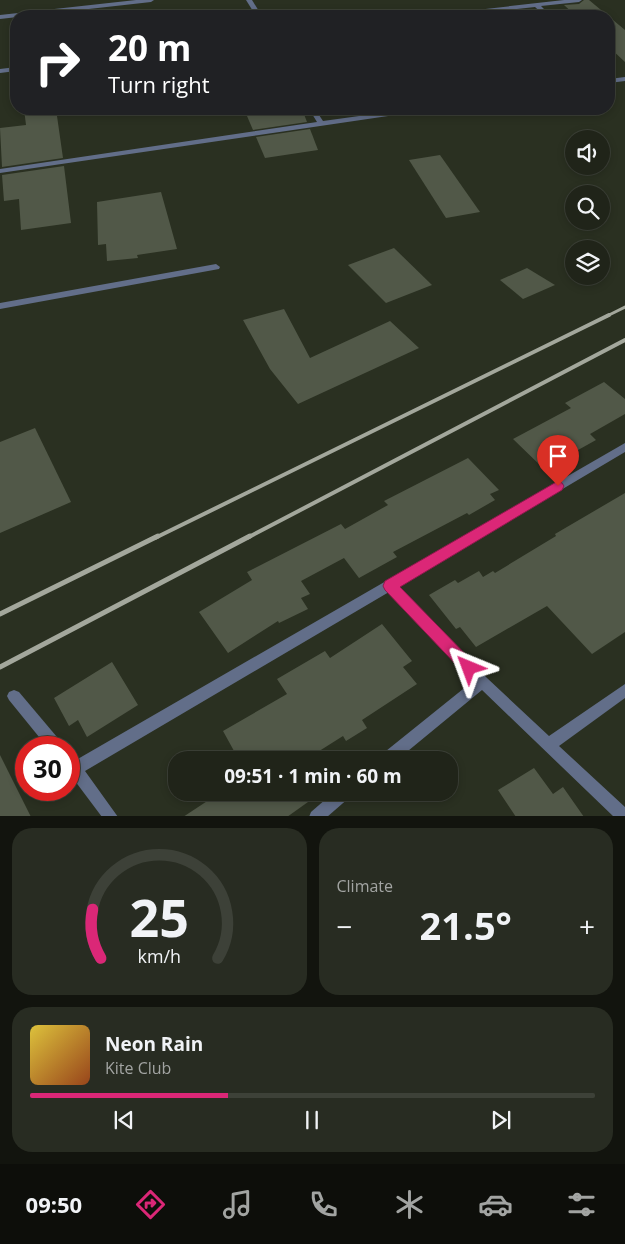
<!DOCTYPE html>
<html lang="en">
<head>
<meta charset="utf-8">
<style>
	body { margin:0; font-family:"Open Sans",sans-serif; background:#282c22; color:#f1f3f6; height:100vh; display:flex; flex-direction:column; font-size:19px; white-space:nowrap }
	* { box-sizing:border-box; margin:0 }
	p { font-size:16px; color:#a2a4a2 }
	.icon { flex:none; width:28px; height:28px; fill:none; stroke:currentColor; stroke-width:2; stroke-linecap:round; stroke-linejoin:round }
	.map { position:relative; height:816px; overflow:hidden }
	.details { display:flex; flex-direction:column; gap:12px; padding:12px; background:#12140e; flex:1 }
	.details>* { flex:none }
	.banner { position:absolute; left:10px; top:10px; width:605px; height:105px; border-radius:20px; box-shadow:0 2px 8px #0003,0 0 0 1px #3d4138; background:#202124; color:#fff; overflow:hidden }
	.tools { position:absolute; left:565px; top:130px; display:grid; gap:10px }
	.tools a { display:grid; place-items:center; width:45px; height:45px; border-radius:50%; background:#202419; box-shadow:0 2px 8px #0003,0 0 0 1px #3d4138; font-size:25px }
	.speed { position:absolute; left:15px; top:736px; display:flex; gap:10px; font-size:25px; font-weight:700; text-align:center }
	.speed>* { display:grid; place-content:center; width:65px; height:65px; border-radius:50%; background:#202419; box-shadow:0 2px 8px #0003,0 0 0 1px #3d4138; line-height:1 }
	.speed .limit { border:8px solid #d22; background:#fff; color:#111 }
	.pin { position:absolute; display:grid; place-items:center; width:42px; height:42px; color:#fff; margin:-51px -21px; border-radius:50% 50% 50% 0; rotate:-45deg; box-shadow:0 0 5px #0007 }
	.pin .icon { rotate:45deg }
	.me { position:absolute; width:55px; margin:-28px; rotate:316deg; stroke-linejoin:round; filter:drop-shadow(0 0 4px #0008) }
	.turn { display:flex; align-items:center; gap:18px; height:105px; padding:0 15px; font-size:22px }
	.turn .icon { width:65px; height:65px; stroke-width:2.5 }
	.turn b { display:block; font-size:35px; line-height:42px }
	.big { font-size:38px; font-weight:700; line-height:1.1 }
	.details .widget { flex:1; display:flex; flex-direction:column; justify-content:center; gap:8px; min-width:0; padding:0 18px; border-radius:20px; background:#282c22 }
	.details .dial { align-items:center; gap:0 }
	.dial svg { height:130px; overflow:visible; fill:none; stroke:#3d4138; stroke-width:7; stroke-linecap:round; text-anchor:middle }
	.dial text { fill:#f1f3f6; stroke:none }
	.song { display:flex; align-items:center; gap:15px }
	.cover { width:60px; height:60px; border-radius:8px; background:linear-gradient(135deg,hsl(50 70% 55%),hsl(20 70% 35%)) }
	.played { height:5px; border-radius:2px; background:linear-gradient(90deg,#db2777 35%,#3d4138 35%) }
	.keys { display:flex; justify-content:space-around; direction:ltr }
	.heat { display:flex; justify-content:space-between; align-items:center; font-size:28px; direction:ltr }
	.details .tiles { flex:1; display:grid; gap:12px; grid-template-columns:1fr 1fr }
	.widget:last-child { grid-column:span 2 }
	.trip { position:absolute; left:168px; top:751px; width:290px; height:50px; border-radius:20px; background:#202419; box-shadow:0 2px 8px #0003,0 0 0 1px #3d4138; font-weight:700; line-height:50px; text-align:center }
	.tabs { display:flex; height:80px; justify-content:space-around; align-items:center; background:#0d0e0a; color:#a2a4a2 }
	.tabs .icon { width:35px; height:35px }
	.tabs .active { color:#db2777 }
	.tabs b { font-size:22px; color:#f1f3f6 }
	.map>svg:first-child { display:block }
</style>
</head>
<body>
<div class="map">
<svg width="625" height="817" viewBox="0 0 625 817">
	<rect width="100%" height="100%" fill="#2a3021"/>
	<!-- building -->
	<g fill="#515848">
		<path d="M584,0H589L625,30V62L609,47V16H576L564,5L579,4Z"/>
		<path d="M24,109H56L63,158L2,167L0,128L26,125Z"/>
		<path d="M244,109H302L307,122L253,130Z"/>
		<path d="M310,129L318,150L265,158L256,137Z"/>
		<path d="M440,155L480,212L446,218L409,160Z"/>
		<path d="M64,166L71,223L21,230L19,199L4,201L2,175Z"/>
		<path d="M161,192L177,249L137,255L138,258L107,261L106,244L98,245L97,202Z"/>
		<path d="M394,248L432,285L386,303L348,265Z"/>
		<path d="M527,268L555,285L523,299L500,280Z"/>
		<path d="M284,309L310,358L390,321L419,348L298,404L270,369L243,320Z"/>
		<path d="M604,382L625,399V414L590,434L596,440L544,469L513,439L571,408L565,403Z"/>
		<path d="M35,428L71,502L0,533V442Z"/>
		<path d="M468,458L499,490L490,494L495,500L469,515L467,513L393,552L397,557L359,578L344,558L301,581L310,594L301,598L308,609L279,623L278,621L228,653L199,612L252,580L247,572L341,524L345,529L388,505L384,501Z"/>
		<path d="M625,493V632L592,654L547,606L476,647L460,627L456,629L429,595L455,580L458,583L479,571L483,577L493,571L495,573L556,536L555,534Z"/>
		<path d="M382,624L412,661L403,667L417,684L362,720L367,728L346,741L343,736L305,760H239L223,731L287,694L277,679L325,651L330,658Z"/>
		<path d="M112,662L138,705L87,737L78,720L69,726L54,698Z"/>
		<path d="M0,755L31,817H0Z"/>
		<path d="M534,768L553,794L563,787L584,817H516L498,790Z"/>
		<path d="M221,792H302L308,802L287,817H183Z"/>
	</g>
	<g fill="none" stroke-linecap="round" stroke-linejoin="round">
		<!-- service -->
		<path fill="#626e89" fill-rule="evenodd" d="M216,264L220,267L219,269L0,309V303Z"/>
		<!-- minor -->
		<g fill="#626e89" fill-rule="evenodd">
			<path d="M136,0H154L151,2L0,19V15Z"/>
			<path d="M246,0H252L262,16H256Z"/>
			<path d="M564,0H582L579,2L541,6L551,16H545L535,7L454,16H438L441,14Z"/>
			<path d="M16,67V71L0,73V69Z"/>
			<path d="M625,77V81L609,83V79Z"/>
			<path d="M309,109H315L323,121L410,109H425L422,111L0,173V169L317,122Z"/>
			<path d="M625,443V452L399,586L487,678L549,736L625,684V698L559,746L625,807V817H614L482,690L397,760H379L381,755L473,681L389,592L85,771L118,817H102L69,773V755L74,757L76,760Z"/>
			<path d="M14,690L19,692L62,743L64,748H48L9,700L7,696L9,692Z"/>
			<path d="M334,792H352L350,797L327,817H309L311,812Z"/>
		</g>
		<!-- rail-far2 -->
		<path stroke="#a3a79c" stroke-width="3" d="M607,316L625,307"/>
		<!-- rail-far1 -->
		<g stroke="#a3a79c" stroke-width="4">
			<path d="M155,538L609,315"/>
			<path d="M247,538L625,340"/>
		</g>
		<!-- rail -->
		<g stroke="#a3a79c" stroke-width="5">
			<path d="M0,614L158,536"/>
			<path d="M0,667L250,536"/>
		</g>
	</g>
	<!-- route -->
	<path fill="#db2777" stroke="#8e194d" d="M558,481L562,483L564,486L562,490L400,587L474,663L476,668L474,673L469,675L464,673L385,590L383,586L385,581Z"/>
</svg>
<div class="tools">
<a><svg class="icon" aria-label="sound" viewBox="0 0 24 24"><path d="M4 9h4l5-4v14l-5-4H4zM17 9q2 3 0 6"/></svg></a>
<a><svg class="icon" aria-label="search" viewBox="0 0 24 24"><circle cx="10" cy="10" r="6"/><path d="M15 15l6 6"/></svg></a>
<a><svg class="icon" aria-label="layers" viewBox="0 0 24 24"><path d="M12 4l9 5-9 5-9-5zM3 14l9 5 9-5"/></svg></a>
</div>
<div class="speed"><div class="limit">30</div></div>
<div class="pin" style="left:558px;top:486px;background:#d93025"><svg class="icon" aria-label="arrive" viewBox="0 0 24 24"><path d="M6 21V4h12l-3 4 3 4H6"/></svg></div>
<svg class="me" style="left:469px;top:668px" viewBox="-20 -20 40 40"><path d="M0-17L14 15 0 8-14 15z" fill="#db2777" stroke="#fff" stroke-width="4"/></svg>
<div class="trip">09:51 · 1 min · 60 m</div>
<div class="banner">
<div class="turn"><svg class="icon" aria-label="right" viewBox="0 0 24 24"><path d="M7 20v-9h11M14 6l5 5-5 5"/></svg><div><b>20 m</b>Turn right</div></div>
</div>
</div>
<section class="details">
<div class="tiles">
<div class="widget dial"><svg viewBox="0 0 100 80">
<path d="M14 69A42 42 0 1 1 86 69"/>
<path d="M14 69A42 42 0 0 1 9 39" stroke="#db2777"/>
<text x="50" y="56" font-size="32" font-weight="700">25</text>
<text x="50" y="72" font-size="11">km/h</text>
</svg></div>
<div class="widget"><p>Climate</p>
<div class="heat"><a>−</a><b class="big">21.5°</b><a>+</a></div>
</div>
<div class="widget">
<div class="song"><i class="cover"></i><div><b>Neon Rain</b><p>Kite Club</p></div></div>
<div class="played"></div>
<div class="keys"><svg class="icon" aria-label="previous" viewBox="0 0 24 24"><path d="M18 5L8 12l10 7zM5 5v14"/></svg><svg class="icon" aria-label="pause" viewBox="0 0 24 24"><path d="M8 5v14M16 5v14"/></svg><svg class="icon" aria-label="next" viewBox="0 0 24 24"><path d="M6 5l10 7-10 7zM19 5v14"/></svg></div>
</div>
</div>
</section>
<nav class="tabs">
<b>09:50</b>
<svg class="icon active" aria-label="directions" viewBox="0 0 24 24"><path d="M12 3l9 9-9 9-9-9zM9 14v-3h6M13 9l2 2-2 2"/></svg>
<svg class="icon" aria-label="music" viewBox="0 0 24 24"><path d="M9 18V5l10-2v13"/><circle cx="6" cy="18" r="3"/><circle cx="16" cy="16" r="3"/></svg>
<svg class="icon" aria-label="phone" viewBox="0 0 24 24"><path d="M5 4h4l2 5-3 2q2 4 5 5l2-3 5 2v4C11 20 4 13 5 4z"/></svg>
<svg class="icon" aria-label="climate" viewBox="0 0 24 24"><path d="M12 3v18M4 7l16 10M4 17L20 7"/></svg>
<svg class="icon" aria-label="car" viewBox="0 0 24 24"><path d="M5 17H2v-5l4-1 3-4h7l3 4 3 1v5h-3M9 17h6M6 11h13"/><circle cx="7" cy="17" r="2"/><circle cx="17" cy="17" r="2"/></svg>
<svg class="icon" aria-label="filters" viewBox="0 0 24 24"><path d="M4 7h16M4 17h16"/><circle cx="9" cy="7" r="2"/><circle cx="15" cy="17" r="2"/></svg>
</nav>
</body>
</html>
